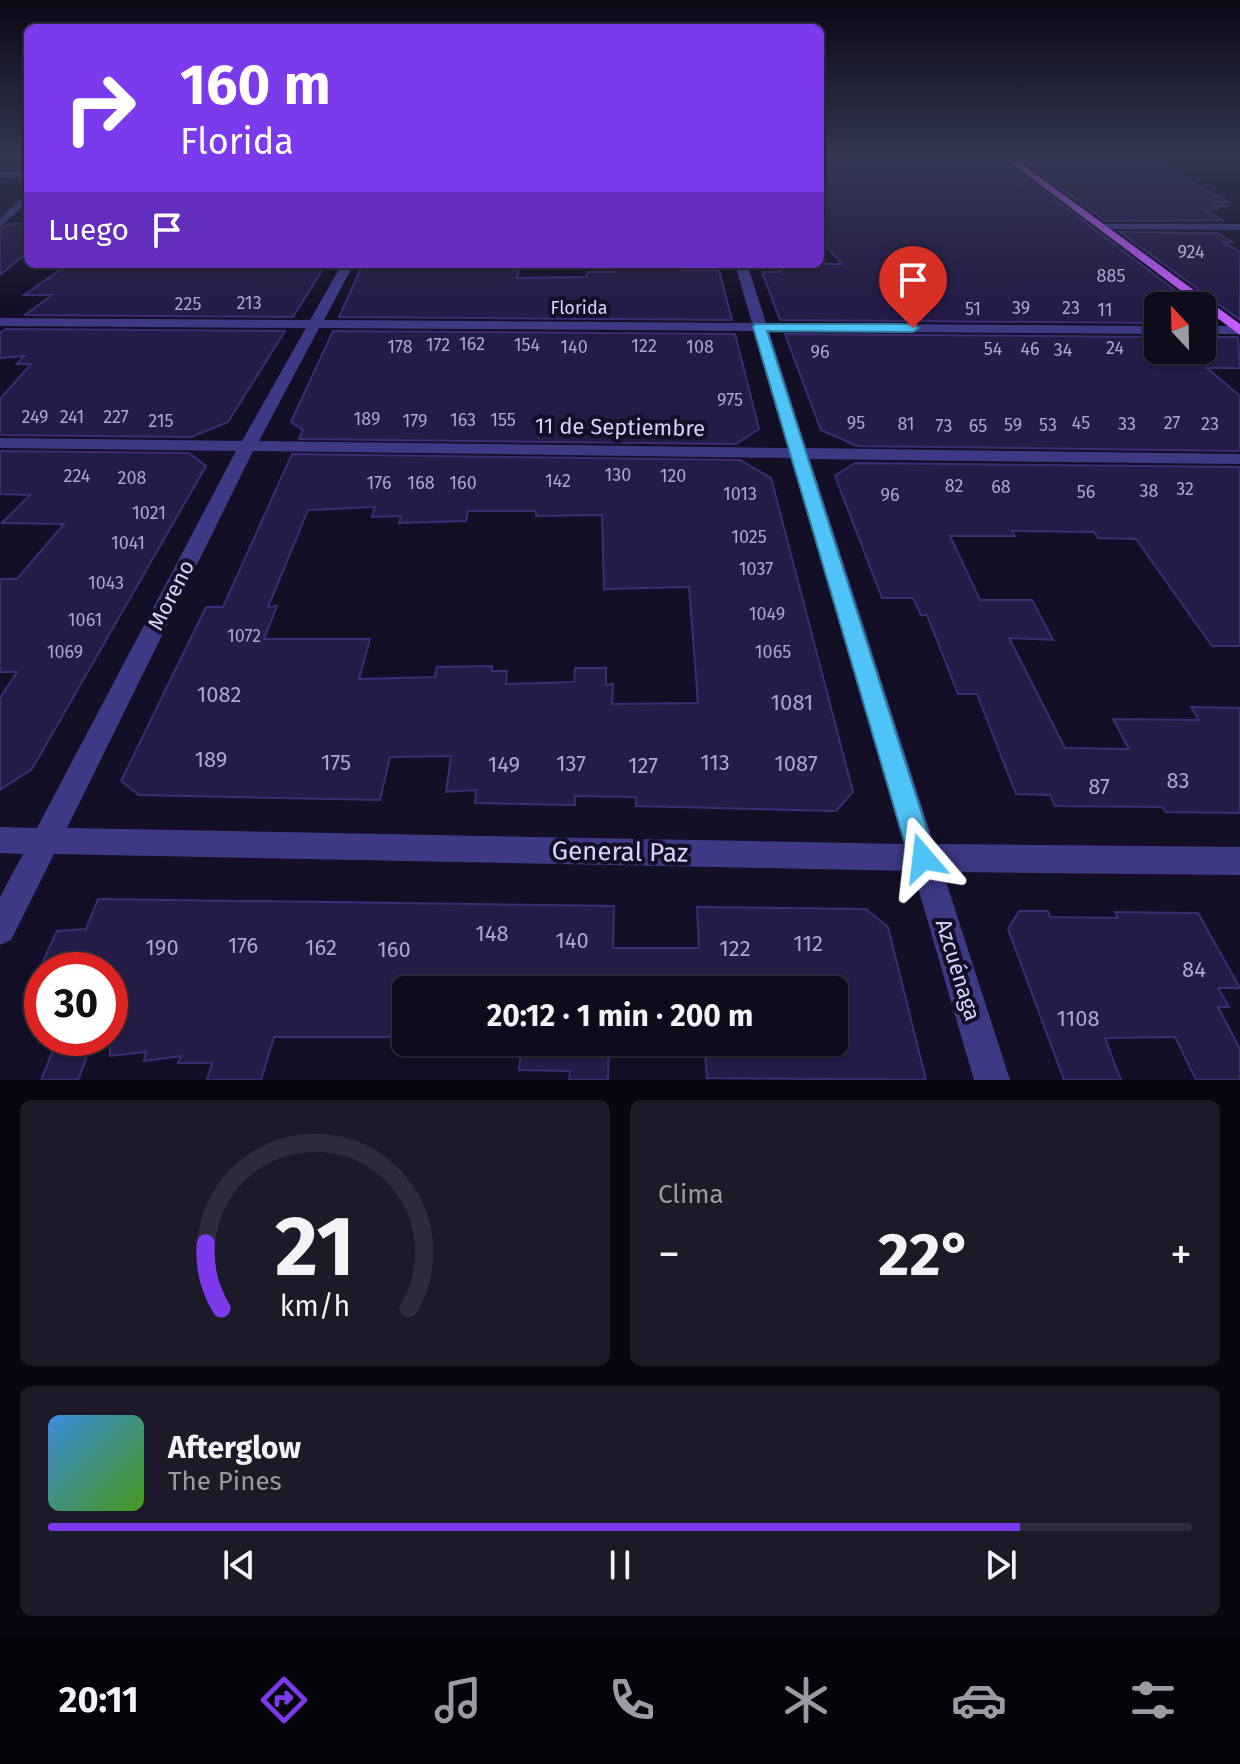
<!DOCTYPE html>
<html lang="es">
<head>
<meta charset="utf-8">
<style>
	body { margin:0; font-family:"Fira Sans",sans-serif; background:#1c1929; color:#f1f3f6; height:100vh; display:flex; flex-direction:column; font-size:30px; white-space:nowrap }
	* { box-sizing:border-box; margin:0 }
	p { font-size:26px; color:#9b9ba3 }
	.icon { flex:none; width:44px; height:44px; fill:none; stroke:currentColor; stroke-width:2; stroke-linecap:round; stroke-linejoin:round }
	.map { position:relative; height:1080px; overflow:hidden }
	.drawer { display:flex; flex-direction:column; gap:20px; padding:20px; background:#08060f; flex:1 }
	.drawer>* { flex:none }
	.guide { position:absolute; left:24px; top:24px; width:800px; height:244px; border-radius:12px; box-shadow:0 2px 6px #0004,0 0 0 2px #2e2b3b; background:#7c3aed; color:#fff; overflow:hidden }
	.needle { width:52px; rotate:338deg }
	.fabs { position:absolute; left:1144px; top:292px; display:grid; gap:16px }
	.fabs a { display:grid; place-items:center; width:72px; height:72px; border-radius:12px; background:#0e0b1c; box-shadow:0 2px 6px #0004,0 0 0 2px #2e2b3b; font-size:40px }
	.speed { position:absolute; left:24px; top:952px; display:flex; gap:16px; font-size:40px; font-weight:700; text-align:center }
	.speed>* { display:grid; place-content:center; width:104px; height:104px; border-radius:50%; background:#0e0b1c; box-shadow:0 2px 6px #0004,0 0 0 2px #2e2b3b; line-height:1 }
	.speed .limit { border:12px solid #d22; background:#fff; color:#111 }
	.pin { position:absolute; display:grid; place-items:center; width:68px; height:68px; color:#fff; margin:-82px -34px; border-radius:50% 50% 50% 0; rotate:-45deg; box-shadow:0 0 8px #0007 }
	.pin .icon { rotate:45deg }
	.me { position:absolute; width:88px; margin:-44px; rotate:343deg; stroke-linejoin:round; filter:drop-shadow(0 0 6px #0008) }
	.turn { display:flex; align-items:center; gap:28px; height:168px; padding:0 24px; font-size:36px }
	.turn .icon { width:104px; height:104px; stroke-width:2.5 }
	.turn b { display:block; font-size:56px; line-height:68px }
	.then { display:flex; align-items:center; height:76px; padding:0 24px; background:#0003; gap:16px; font-size:30px }
	.big { font-size:60px; font-weight:700; line-height:1.1 }
	.drawer .card { flex:1; display:flex; flex-direction:column; justify-content:center; gap:12px; min-width:0; padding:0 28px; border-radius:12px; background:#1c1929 }
	.drawer .dial { align-items:center; gap:0 }
	.dial svg { height:208px; overflow:visible; fill:none; stroke:#2e2b3b; stroke-width:7; stroke-linecap:round; text-anchor:middle }
	.dial text { fill:#f1f3f6; stroke:none }
	.song { display:flex; align-items:center; gap:24px }
	.cover { width:96px; height:96px; border-radius:12px; background:linear-gradient(135deg,hsl(210 70% 55%),hsl(100 70% 35%)) }
	.played { height:8px; border-radius:4px; background:linear-gradient(90deg,#7c3aed 85%,#2e2b3b 85%) }
	.keys { display:flex; justify-content:space-around; direction:ltr }
	.heat { display:flex; justify-content:space-between; align-items:center; font-size:44px; direction:ltr }
	.drawer .tiles { flex:1; display:grid; gap:20px; grid-template-columns:1fr 1fr }
	.card:last-child { grid-column:span 2 }
	.trip { position:absolute; left:392px; top:976px; width:456px; height:80px; border-radius:12px; background:#0e0b1c; box-shadow:0 2px 6px #0004,0 0 0 2px #2e2b3b; font-weight:700; line-height:80px; text-align:center }
	.tabs { display:flex; height:128px; justify-content:space-around; align-items:center; background:#06040b; color:#9b9ba3 }
	.tabs .icon { width:56px; height:56px }
	.tabs .current { color:#7c3aed }
	.tabs b { font-size:36px; color:#f1f3f6 }
	.map>svg:first-child { display:block }
</style>
</head>
<body>
<div class="map">
<svg width="1240" height="1080" viewBox="0 0 1240 1080">
	<rect width="100%" height="100%" fill="#130f26"/>
	<!-- building -->
	<g fill="#241b47" stroke="#3b2d73" stroke-width="2" fill-rule="evenodd">
		<path d="M968,156L999,157L1196,306H1158V323L780,320L762,272H780L777,264H842L820,239V159Z"/>
		<path d="M1018,157L1147,158L1229,202H1218L1225,206H1212L1219,209L1204,210L1222,220L1105,221Z"/>
		<path d="M28,223V252L0,275V230L8,224Z"/>
		<path d="M1120,232L1217,233L1232,242H1223L1240,252V320Z"/>
		<path d="M69,264H326L293,317L25,315L52,295H24Z"/>
		<path d="M363,264H450L448,269L519,268L517,278L587,277V272H615L613,264H680L681,270H719L732,320L339,317Z"/>
		<path d="M6,329L285,331L228,422L192,437L0,435V399L31,364H17L24,356L0,358V333Z"/>
		<path d="M333,331L735,334L759,429L736,444L299,439L303,430L291,422Z"/>
		<path d="M785,334L1158,337V350H1202V337H1238L1240,368H1207L1240,396V451L857,446L821,430Z"/>
		<path d="M0,451L189,453L206,466L32,769L0,790V698L17,672H0V579H17L64,524L2,523L30,495L0,494Z"/>
		<path d="M292,454L740,460L771,478L853,792L836,811L636,806V797L575,796V805L475,803L476,790L446,792L451,756L390,757L380,800L139,795L121,781L206,607H223ZM375,507L372,517L401,516L399,523L466,521L468,511H536V516L602,515L604,589L689,587L698,703L612,704L613,684L606,685V668H575L574,682L506,684L507,671H492V666L437,667L435,677L359,679L370,639H264L277,606L268,607L308,510Z"/>
		<path d="M855,463L1240,467V646H1212L1136,539L1098,538L1094,532L1012,531L1015,536H950L980,600H1032L1053,640L1009,638L1065,748L1129,749L1113,719L1199,720L1191,707L1240,708V813L1166,812L1162,807L1055,806L1050,795L1016,794L977,694H958L927,615H921L913,598H882L835,476Z"/>
		<path d="M98,899L614,906L613,948H699L697,907L866,909L888,927L926,1080L707,1078L704,1042H834V990H406V1028H392L390,1037H274L261,1080H207L212,1063H178L181,1056L144,1061L146,1052L110,1056V970H39L57,931L86,929Z"/>
		<path d="M1019,911H1048L1050,917L1118,918L1115,912L1198,913L1240,988H1218L1229,1007H1218L1240,1049V1080H1196L1175,1037L1105,1038L1121,1080H1064L1008,929Z"/>
		<path d="M58,1038H94L78,1080H41Z"/>
		<path d="M522,1042H609L608,1080H569L570,1071L519,1070Z"/>
	</g>
	<g fill="none" stroke-linecap="round" stroke-linejoin="round">
		<!-- minor -->
		<g fill="#3d3a85" fill-rule="evenodd">
			<path d="M1235,156H1240V159L1236,158Z"/>
			<path d="M28,171V177L0,178V172Z"/>
			<path d="M28,193V202L0,227V218Z"/>
			<path d="M1102,224H1240V230L1098,229V225Z"/>
			<path d="M342,264H354L324,320L752,323L735,264H747L766,323L1158,326V334L769,331L806,448L1240,454V464L810,459L934,844L1240,847V875L943,872L1010,1080H974L913,871L54,854L11,940L0,945V897L23,854L0,853V827L37,828L236,451L0,448V438L242,441L306,328L0,326V318L310,320ZM319,328L755,331L789,448L259,441ZM253,451L792,458L905,844L67,828Z"/>
			<path d="M1202,326H1239L1240,334H1202Z"/>
		</g>
		<!-- major -->
		<path fill="#c25bff" fill-rule="evenodd" d="M1002,156H1011L1240,324V335Z"/>
	</g>
	<!-- sky -->
	<linearGradient id="sky" x2="0" y2="1"><stop stop-color="#0a0815"/><stop offset="0.51" stop-color="#333752"/><stop offset="1" stop-color="#333752" stop-opacity="0"/></linearGradient>
	<rect width="1240" height="307" fill="url(#sky)"/>
	<!-- route -->
	<path fill="#4fc3f7" stroke="#337fa1" stroke-width="2" d="M755,324H913L919,328L913,332L767,331L936,858L932,867L923,870L913,867L909,858L753,327Z"/>
	<g text-anchor="middle" dominant-baseline="central" stroke-width="8" stroke-linejoin="round" paint-order="stroke">
		<!-- number labels -->
		<g font-size="18" fill="#aca6d1">
			<text x="1191" y="252">924</text>
			<text x="1111" y="276">885</text>
			<text x="249" y="303">213</text>
			<text x="188" y="304">225</text>
			<text x="1021" y="308">39</text>
			<text x="1071" y="308">23</text>
			<text x="973" y="309">51</text>
			<text x="1105" y="310">11</text>
			<text x="472" y="344">162</text>
			<text x="438" y="345">172</text>
			<text x="527" y="345">154</text>
			<text x="644" y="346">122</text>
			<text x="400" y="347">178</text>
			<text x="574" y="347">140</text>
			<text x="700" y="347">108</text>
			<text x="1115" y="348">24</text>
			<text x="993" y="349">54</text>
			<text x="1030" y="349">46</text>
			<text x="1063" y="350">34</text>
			<text x="820" y="352">96</text>
			<text x="730" y="400">975</text>
			<text x="35" y="417">249</text>
			<text x="72" y="417">241</text>
			<text x="116" y="417">227</text>
			<text x="367" y="419">189</text>
			<text x="463" y="420">163</text>
			<text x="503" y="420">155</text>
			<text x="161" y="421">215</text>
			<text x="415" y="421">179</text>
			<text x="856" y="423">95</text>
			<text x="1081" y="423">45</text>
			<text x="1172" y="423">27</text>
			<text x="906" y="424">81</text>
			<text x="1127" y="424">33</text>
			<text x="1210" y="424">23</text>
			<text x="1013" y="425">59</text>
			<text x="1048" y="425">53</text>
			<text x="944" y="426">73</text>
			<text x="978" y="426">65</text>
			<text x="618" y="475">130</text>
			<text x="77" y="476">224</text>
			<text x="673" y="476">120</text>
			<text x="132" y="478">208</text>
			<text x="558" y="481">142</text>
			<text x="379" y="483">176</text>
			<text x="421" y="483">168</text>
			<text x="463" y="483">160</text>
			<text x="954" y="486">82</text>
			<text x="1001" y="487">68</text>
			<text x="1185" y="489">32</text>
			<text x="1149" y="491">38</text>
			<text x="1086" y="492">56</text>
			<text x="740" y="494">1013</text>
			<text x="890" y="495">96</text>
			<text x="149" y="513">1021</text>
			<text x="749" y="537">1025</text>
			<text x="128" y="543">1041</text>
			<text x="756" y="569">1037</text>
			<text x="106" y="583">1043</text>
			<text x="767" y="614">1049</text>
			<text x="85" y="620">1061</text>
			<text x="244" y="636">1072</text>
			<text x="65" y="652">1069</text>
			<text x="773" y="652">1065</text>
		</g>
		<!-- far-street labels -->
		<g font-size="18" fill="#d9d4ff" stroke="#130f26">
			<text x="579" y="308">Florida</text>
		</g>
		<!-- street labels -->
		<g font-size="22" fill="#d9d4ff" stroke="#130f26">
			<text transform="translate(620 427) rotate(1)">11 de Septiembre</text>
			<text transform="translate(171 595) rotate(-63)">Moreno</text>
			<text transform="translate(958 970) rotate(73)">Azcuénaga</text>
		</g>
		<!-- near-number labels -->
		<g font-size="22" fill="#aca6d1">
			<text x="219" y="694">1082</text>
			<text x="792" y="702">1081</text>
			<text x="211" y="759">189</text>
			<text x="336" y="762">175</text>
			<text x="715" y="762">113</text>
			<text x="571" y="763">137</text>
			<text x="796" y="763">1087</text>
			<text x="504" y="764">149</text>
			<text x="643" y="765">127</text>
			<text x="1178" y="780">83</text>
			<text x="1099" y="786">87</text>
			<text x="492" y="933">148</text>
			<text x="572" y="940">140</text>
			<text x="808" y="943">112</text>
			<text x="243" y="945">176</text>
			<text x="162" y="947">190</text>
			<text x="321" y="947">162</text>
			<text x="735" y="948">122</text>
			<text x="394" y="949">160</text>
			<text x="1194" y="969">84</text>
			<text x="1078" y="1018">1108</text>
		</g>
		<!-- near-street labels -->
		<g font-size="26" fill="#d9d4ff" stroke="#130f26">
			<text transform="translate(620 852) rotate(1)">General Paz</text>
		</g>
	</g>
</svg>
<div class="fabs">
<a><svg class="needle" viewBox="-14 -14 28 28"><path d="M0-13l5 13h-10z" fill="#e53935"/><path d="M0 13l5-13h-10z" fill="#9b9ba3"/></svg></a>
</div>
<div class="speed"><div class="limit">30</div></div>
<div class="pin" style="left:913px;top:328px;background:#d93025"><svg class="icon" aria-label="arrive" viewBox="0 0 24 24"><path d="M6 21V4h12l-3 4 3 4H6"/></svg></div>
<svg class="me" style="left:923px;top:858px" viewBox="-20 -20 40 40"><path d="M0-17L14 15 0 8-14 15z" fill="#4fc3f7" stroke="#fff" stroke-width="4"/></svg>
<div class="trip">20:12 · 1 min · 200 m</div>
<div class="guide">
<div class="turn"><svg class="icon" aria-label="right" viewBox="0 0 24 24"><path d="M7 20v-9h11M14 6l5 5-5 5"/></svg><div><b>160 m</b>Florida</div></div>
<div class="then">Luego<svg class="icon" aria-label="arrive" viewBox="0 0 24 24"><path d="M6 21V4h12l-3 4 3 4H6"/></svg></div>
</div>
</div>
<section class="drawer">
<div class="tiles">
<div class="card dial"><svg viewBox="0 0 100 80">
<path d="M14 69A42 42 0 1 1 86 69"/>
<path d="M14 69A42 42 0 0 1 8 44" stroke="#7c3aed"/>
<text x="50" y="56" font-size="32" font-weight="700">21</text>
<text x="50" y="72" font-size="11">km/h</text>
</svg></div>
<div class="card"><p>Clima</p>
<div class="heat"><a>−</a><b class="big">22°</b><a>+</a></div>
</div>
<div class="card">
<div class="song"><i class="cover"></i><div><b>Afterglow</b><p>The Pines</p></div></div>
<div class="played"></div>
<div class="keys"><svg class="icon" aria-label="previous" viewBox="0 0 24 24"><path d="M18 5L8 12l10 7zM5 5v14"/></svg><svg class="icon" aria-label="pause" viewBox="0 0 24 24"><path d="M8 5v14M16 5v14"/></svg><svg class="icon" aria-label="next" viewBox="0 0 24 24"><path d="M6 5l10 7-10 7zM19 5v14"/></svg></div>
</div>
</div>
</section>
<nav class="tabs">
<b>20:11</b>
<svg class="icon current" aria-label="directions" viewBox="0 0 24 24"><path d="M12 3l9 9-9 9-9-9zM9 14v-3h6M13 9l2 2-2 2"/></svg>
<svg class="icon" aria-label="music" viewBox="0 0 24 24"><path d="M9 18V5l10-2v13"/><circle cx="6" cy="18" r="3"/><circle cx="16" cy="16" r="3"/></svg>
<svg class="icon" aria-label="phone" viewBox="0 0 24 24"><path d="M5 4h4l2 5-3 2q2 4 5 5l2-3 5 2v4C11 20 4 13 5 4z"/></svg>
<svg class="icon" aria-label="climate" viewBox="0 0 24 24"><path d="M12 3v18M4 7l16 10M4 17L20 7"/></svg>
<svg class="icon" aria-label="car" viewBox="0 0 24 24"><path d="M5 17H2v-5l4-1 3-4h7l3 4 3 1v5h-3M9 17h6M6 11h13"/><circle cx="7" cy="17" r="2"/><circle cx="17" cy="17" r="2"/></svg>
<svg class="icon" aria-label="filters" viewBox="0 0 24 24"><path d="M4 7h16M4 17h16"/><circle cx="9" cy="7" r="2"/><circle cx="15" cy="17" r="2"/></svg>
</nav>
</body>
</html>
